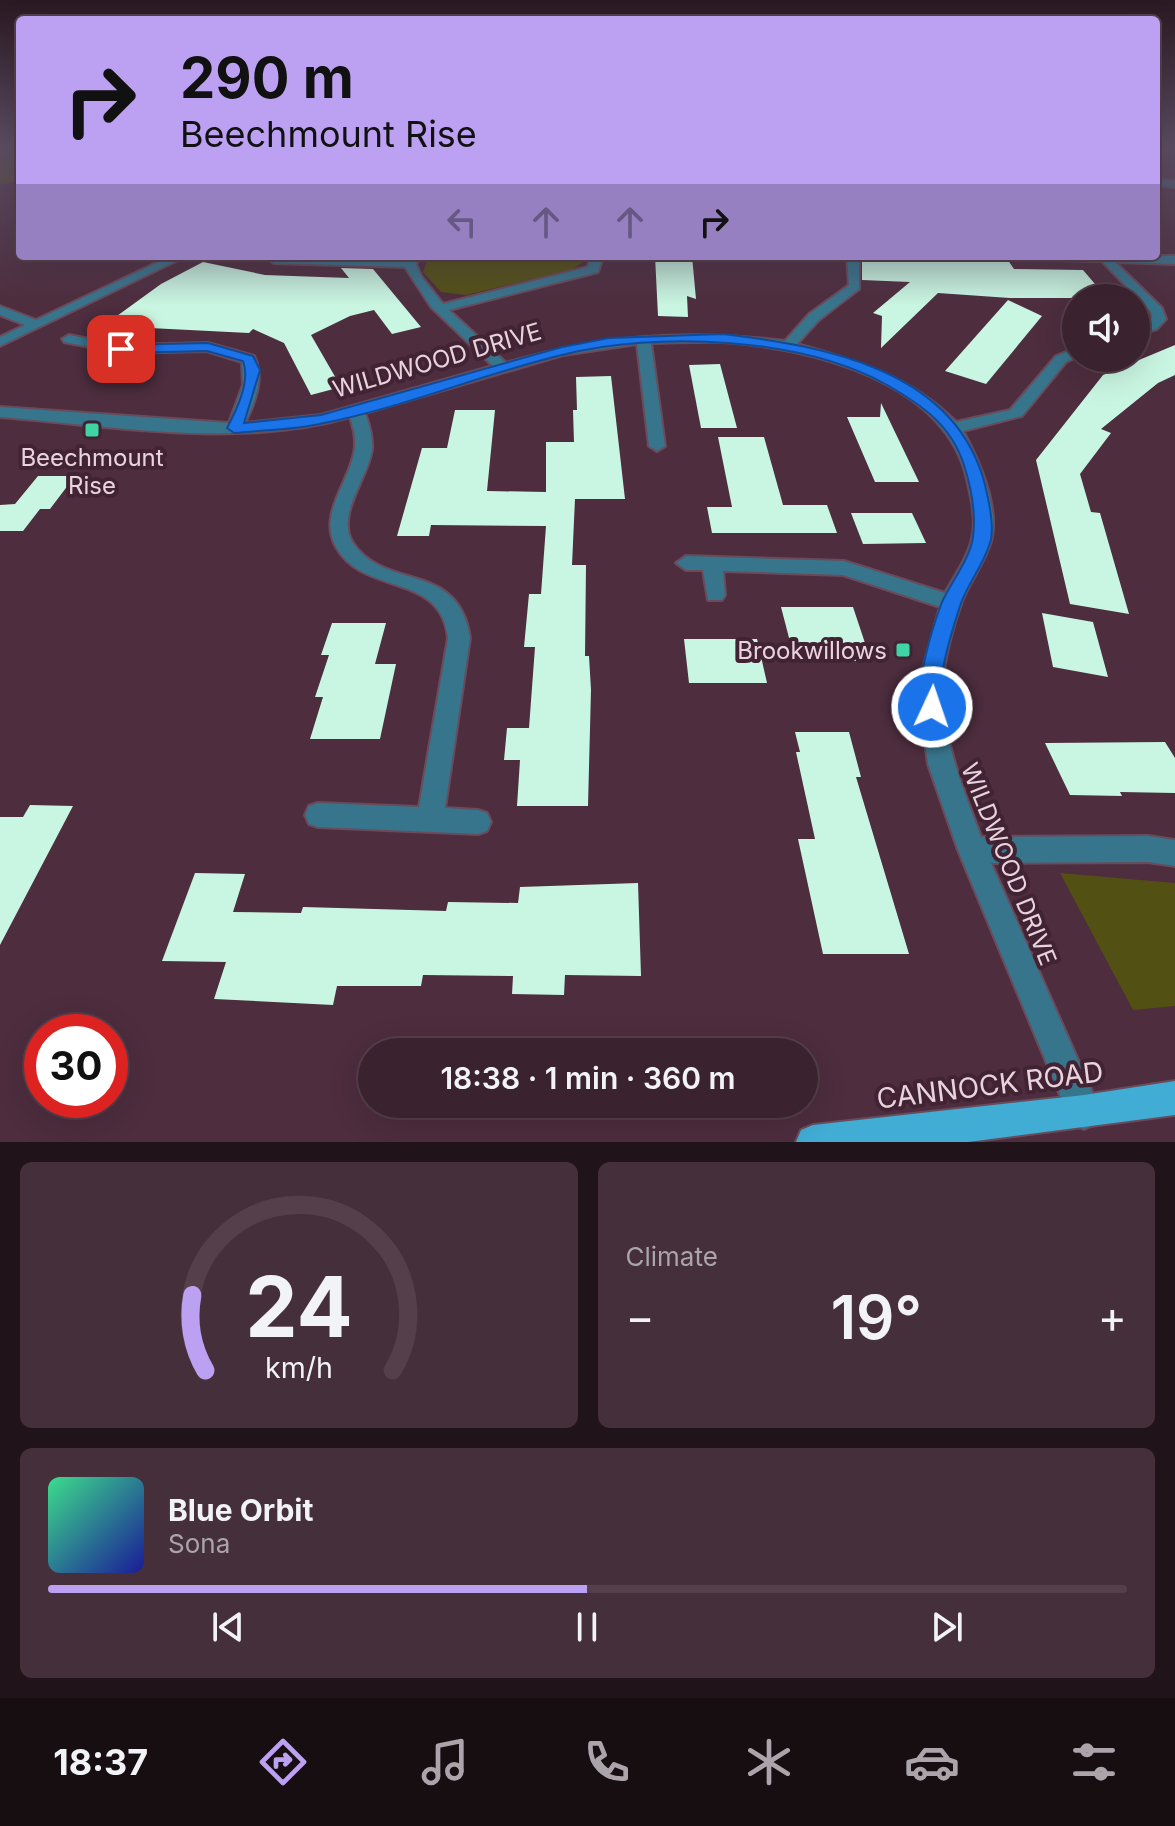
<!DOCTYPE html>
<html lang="en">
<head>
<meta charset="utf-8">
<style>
	body { margin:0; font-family:Inter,sans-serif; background:#452f3a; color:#f1f3f6; height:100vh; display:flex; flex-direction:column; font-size:30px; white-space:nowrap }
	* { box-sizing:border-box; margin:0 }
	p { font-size:26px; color:#aba4aa }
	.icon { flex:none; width:44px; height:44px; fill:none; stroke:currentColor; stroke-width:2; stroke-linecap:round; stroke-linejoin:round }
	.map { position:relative; height:1142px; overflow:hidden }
	.drawer { display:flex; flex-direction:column; gap:20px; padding:20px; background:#201319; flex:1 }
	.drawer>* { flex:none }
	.banner { position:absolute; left:16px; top:16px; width:1144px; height:244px; border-radius:8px; box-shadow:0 8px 32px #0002,0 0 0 2px #543f4a; background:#bca0f2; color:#111; overflow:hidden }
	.fabs { position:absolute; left:1062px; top:284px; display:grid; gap:16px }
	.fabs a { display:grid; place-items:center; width:88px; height:88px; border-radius:50%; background:#3a222e; box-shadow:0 8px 32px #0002,0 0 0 2px #543f4a; font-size:40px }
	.speed { position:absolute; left:24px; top:1014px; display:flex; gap:16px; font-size:40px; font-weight:700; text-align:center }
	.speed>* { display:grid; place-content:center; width:104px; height:104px; border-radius:50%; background:#3a222e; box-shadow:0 8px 32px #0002,0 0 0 2px #543f4a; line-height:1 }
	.speed .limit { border:12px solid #d22; background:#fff; color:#111 }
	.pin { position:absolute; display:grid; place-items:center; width:68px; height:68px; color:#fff; margin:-34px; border-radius:16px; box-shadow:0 4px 12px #0006 }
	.me { position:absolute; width:88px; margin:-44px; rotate:3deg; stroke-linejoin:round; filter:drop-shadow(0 0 6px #0008) }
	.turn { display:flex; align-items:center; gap:28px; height:168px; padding:0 32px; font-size:36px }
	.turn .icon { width:104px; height:104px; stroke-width:2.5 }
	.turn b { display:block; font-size:56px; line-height:68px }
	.lanes { display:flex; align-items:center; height:76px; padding:0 32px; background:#0003; justify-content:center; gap:40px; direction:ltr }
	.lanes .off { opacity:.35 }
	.big { font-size:60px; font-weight:600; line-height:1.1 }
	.drawer .tile { flex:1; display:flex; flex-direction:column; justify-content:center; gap:12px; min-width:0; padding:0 28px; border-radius:12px; background:#452f3a }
	.drawer .dial { align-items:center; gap:0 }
	.dial svg { height:208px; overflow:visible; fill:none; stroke:#543f4a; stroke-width:7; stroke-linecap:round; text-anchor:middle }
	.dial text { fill:#f1f3f6; stroke:none }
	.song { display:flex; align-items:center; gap:24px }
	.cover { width:96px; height:96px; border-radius:12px; background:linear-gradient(135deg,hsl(150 70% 55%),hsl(240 70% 35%)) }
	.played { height:8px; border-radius:4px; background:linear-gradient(90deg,#bca0f2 50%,#543f4a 50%) }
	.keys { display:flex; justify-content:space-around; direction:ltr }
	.heat { display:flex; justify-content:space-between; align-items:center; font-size:44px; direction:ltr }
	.drawer .tiles { flex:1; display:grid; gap:20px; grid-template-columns:1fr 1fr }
	.tile:last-child { grid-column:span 2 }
	.trip { position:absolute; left:358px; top:1038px; width:460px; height:80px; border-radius:40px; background:#3a222e; box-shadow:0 8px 32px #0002,0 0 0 2px #543f4a; font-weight:600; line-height:80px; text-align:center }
	.tabs { display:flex; height:128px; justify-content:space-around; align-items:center; background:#170e12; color:#aba4aa }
	.tabs .icon { width:56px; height:56px }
	.tabs .on { color:#bca0f2 }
	.tabs b { font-size:36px; color:#f1f3f6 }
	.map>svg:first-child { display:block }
</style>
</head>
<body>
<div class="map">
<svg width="1175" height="1142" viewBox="0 0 1175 1142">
	<rect width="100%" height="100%" fill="#4d2d3e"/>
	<!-- green -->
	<g fill="#535014">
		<path d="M0,146H20V181L0,185Z"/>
		<path d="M428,259L582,262L572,270L466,295L441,292L423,272Z"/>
		<path d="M1060,873L1175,883V1006L1133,1010Z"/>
	</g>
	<!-- building -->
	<g fill="#c9f6e2">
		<path d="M655,256H692L696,299L687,296L688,317L658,316Z"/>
		<path d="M862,256H1005L1014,269L1083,270L1107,298H1010L938,293L881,348L882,316L873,313L910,282L862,280Z"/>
		<path d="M203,262L265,275L349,278L341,268L373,269L421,327L392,334L374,310L350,316L311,335L341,387L311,395L284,343L253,329L249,333L110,326L117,321H110L161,284Z"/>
		<path d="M1008,300L1042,316L986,384L945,371Z"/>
		<path d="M1175,345V375L1158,383L1101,429L1111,433L1080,474L1091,512L1100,513L1129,614L1070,604L1036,460L1103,375Z"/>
		<path d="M720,364L737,428H701L689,365Z"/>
		<path d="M611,376L625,499H575L572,565H586L585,656H589L591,690L588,806H517L520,760H504L507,728H529L535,647H524L529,594H541L546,526L431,525L429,536H397L422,448H447L455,410H495L487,491L546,492V442H574L573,410H577L576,377Z"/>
		<path d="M881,403L919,482H875L847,417H880Z"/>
		<path d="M718,437H764L783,505H827L837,533H712L707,507H732Z"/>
		<path d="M38,476H75L50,509H40L23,531H0V505L15,504Z"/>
		<path d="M851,513H912L926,543L863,544Z"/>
		<path d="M781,607H853L871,661H795Z"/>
		<path d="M1042,613L1093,622L1108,677L1053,667Z"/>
		<path d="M332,623H386L375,664H396L380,739H310L323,697H315L329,655H321Z"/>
		<path d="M684,639H757L767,683H689Z"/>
		<path d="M795,732H849L861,777H856L909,954H823L798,839H815L796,752H800Z"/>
		<path d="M1165,742L1175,758V793L1120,792L1122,796L1070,795L1045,743Z"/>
		<path d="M30,805L73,806L0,945V817H23Z"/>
		<path d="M195,873L245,874L233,912L301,913L303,907L446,911L448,902L518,903L520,887L638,883L641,976L565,975L564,995L512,994L513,976L423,975L421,986H337L333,1005L214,999L226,962L162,961Z"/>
	</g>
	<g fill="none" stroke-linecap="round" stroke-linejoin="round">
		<!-- minor casing -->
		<g stroke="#694b5b" stroke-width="4">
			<g id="minor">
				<path d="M1156,147L1168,150L1156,153Z"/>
				<path d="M1156,179L1175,181V187L1156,185Z"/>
				<path d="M171,256H186L0,346V337L25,325L0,315V306L36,320Z"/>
				<path d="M272,256L406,260L408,256H420L416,264L421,276L443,304L588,267L591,256H603L598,272L449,310L506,363C602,335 686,329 785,341L809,314L849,285L847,256H859V289L819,320L797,344C859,362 910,376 956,422L1010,410L1056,356L1076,348V357L1066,362L1022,416L963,431C978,459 1000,507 991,541C985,562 970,581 962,601C954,623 945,655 943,678C940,734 962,786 981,837L1148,836L1175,840V866L1148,862L991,863L1101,1112L1096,1124L1084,1129L1072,1124L958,850L928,764L920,707L921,676L940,607L843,575L723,571L725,595L722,600H708L703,570H686L676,563L686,556L844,561L945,593C954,577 968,557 972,539C977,520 971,497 967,479C945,381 810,348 724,342C700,341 675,343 651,343L665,446L657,451L649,446L637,344L563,355L365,413C369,424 373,436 372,449C369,477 335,515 353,543C386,592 459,560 470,638L445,808L478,810L487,813L491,822L487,831L478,834L318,827L309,824L305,815L309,806L318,803L419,807L448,638C441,571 364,597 336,547C318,515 348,484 354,453C357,441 354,429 350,417C238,449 115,426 0,417V407L229,423L243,385L242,362L207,351L121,353L64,342L62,339L69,335L121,345L208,343L254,356C265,378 255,402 245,423L321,415L493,366L431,307L405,267L274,263L268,259Z"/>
				<path d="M1053,256H1175V264L1115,262L1162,308L1166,319L1157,329L1136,335V327L1152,318L1151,312L1102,261L1059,260Z"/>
			</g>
		</g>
		<!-- major casing -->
		<g stroke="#694b5b" stroke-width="4">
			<path id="major" d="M1175,1081V1115L968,1142H796L801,1130L813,1125L1084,1095Z"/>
		</g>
		<!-- minor -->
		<use href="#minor" fill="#37758d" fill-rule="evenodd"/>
		<!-- major -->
		<use href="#major" fill="#41acd4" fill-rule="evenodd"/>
	</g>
	<!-- sky -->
	<linearGradient id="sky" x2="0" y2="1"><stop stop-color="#2a1922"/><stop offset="0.48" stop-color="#5c4c63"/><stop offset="1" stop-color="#5c4c63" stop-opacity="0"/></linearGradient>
	<rect width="1175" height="306" fill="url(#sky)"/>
	<!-- route -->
	<path fill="#1a73e8" stroke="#114b97" stroke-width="2" d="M723,334C824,346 956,369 985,485C989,501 994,523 991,539C986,562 967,584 960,606C953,628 944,655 942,677C941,690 945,702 939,713L932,716L924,713C912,690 933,626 942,602C951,582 970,559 973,537C976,514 971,487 964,465C951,425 922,405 887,385C801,337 657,331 562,355C482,374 405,407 324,423C295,430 264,430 234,433L227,428C236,411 251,381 243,361L207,351L121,353L115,349L121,345L208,343L253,356L260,370L244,423L321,415L562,347L609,338Z"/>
	<!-- markers -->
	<g fill="#3ed4a3" stroke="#422334" stroke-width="3">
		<rect x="84" y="422" width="16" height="16" rx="4"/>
		<rect x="895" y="642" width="16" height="16" rx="4"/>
	</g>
	<g text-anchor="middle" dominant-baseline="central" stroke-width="8" stroke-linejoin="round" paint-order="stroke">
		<!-- street labels -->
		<g font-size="24" fill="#e9d4de" stroke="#422334">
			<text transform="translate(437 360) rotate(-16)">WILDWOOD DRIVE</text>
			<text transform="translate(1009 864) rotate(68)">WILDWOOD DRIVE</text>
		</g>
		<!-- poi labels -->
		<g font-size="24" fill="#e9d4de" stroke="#422334">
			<text x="92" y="457">Beechmount<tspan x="92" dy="28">Rise</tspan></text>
			<text x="887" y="650" text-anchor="end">Brookwillows</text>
		</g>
		<!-- near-street labels -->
		<g font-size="28" fill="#e9d4de" stroke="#422334">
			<text transform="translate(990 1085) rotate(-7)">CANNOCK ROAD</text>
		</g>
	</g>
</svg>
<div class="fabs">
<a><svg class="icon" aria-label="sound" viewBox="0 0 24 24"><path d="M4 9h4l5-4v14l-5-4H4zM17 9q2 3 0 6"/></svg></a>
</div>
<div class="speed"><div class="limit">30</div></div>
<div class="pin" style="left:121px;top:349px;background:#d93025"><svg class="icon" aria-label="arrive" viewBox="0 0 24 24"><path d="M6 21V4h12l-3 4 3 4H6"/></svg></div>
<svg class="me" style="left:932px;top:707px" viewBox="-20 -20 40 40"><circle r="17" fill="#1a73e8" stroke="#fff" stroke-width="3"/><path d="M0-11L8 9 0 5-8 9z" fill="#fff"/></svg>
<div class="trip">18:38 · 1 min · 360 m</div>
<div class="banner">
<div class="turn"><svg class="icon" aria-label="right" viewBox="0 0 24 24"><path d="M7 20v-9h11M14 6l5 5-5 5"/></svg><div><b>290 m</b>Beechmount Rise</div></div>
<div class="lanes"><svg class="icon off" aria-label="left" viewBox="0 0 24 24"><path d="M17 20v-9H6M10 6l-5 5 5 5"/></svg><svg class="icon off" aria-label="ahead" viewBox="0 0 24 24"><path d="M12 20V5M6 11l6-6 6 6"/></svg><svg class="icon off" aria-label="ahead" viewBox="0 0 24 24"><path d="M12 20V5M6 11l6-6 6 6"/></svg><svg class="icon" aria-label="right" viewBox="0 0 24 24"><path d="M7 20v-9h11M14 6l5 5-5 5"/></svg></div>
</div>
</div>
<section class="drawer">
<div class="tiles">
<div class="tile dial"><svg viewBox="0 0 100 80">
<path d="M14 69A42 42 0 1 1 86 69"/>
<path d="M14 69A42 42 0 0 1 9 40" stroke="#bca0f2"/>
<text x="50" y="56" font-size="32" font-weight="700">24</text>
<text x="50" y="72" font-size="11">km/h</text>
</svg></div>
<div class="tile"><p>Climate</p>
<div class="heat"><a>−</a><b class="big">19°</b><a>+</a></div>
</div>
<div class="tile">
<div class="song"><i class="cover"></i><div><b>Blue Orbit</b><p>Sona</p></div></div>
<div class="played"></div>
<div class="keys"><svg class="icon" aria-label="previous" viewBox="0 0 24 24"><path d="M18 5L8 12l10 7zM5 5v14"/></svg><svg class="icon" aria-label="pause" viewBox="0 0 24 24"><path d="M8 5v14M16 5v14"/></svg><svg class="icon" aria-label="next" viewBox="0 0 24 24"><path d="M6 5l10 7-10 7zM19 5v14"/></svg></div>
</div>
</div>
</section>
<nav class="tabs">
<b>18:37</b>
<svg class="icon on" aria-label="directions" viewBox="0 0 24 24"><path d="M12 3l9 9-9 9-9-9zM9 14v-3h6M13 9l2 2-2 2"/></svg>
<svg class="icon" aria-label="music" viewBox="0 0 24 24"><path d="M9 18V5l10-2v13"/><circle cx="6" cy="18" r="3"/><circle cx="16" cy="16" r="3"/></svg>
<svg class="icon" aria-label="phone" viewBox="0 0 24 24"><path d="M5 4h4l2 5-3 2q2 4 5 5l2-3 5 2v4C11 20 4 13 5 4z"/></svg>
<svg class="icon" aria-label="climate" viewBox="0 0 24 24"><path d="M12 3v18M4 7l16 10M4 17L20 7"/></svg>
<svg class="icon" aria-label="car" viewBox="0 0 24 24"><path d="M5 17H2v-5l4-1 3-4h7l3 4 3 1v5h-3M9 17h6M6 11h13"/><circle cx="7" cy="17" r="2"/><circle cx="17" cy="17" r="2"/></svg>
<svg class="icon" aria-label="filters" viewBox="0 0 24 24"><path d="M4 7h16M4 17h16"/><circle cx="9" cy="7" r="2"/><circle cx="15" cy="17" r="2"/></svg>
</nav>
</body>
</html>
